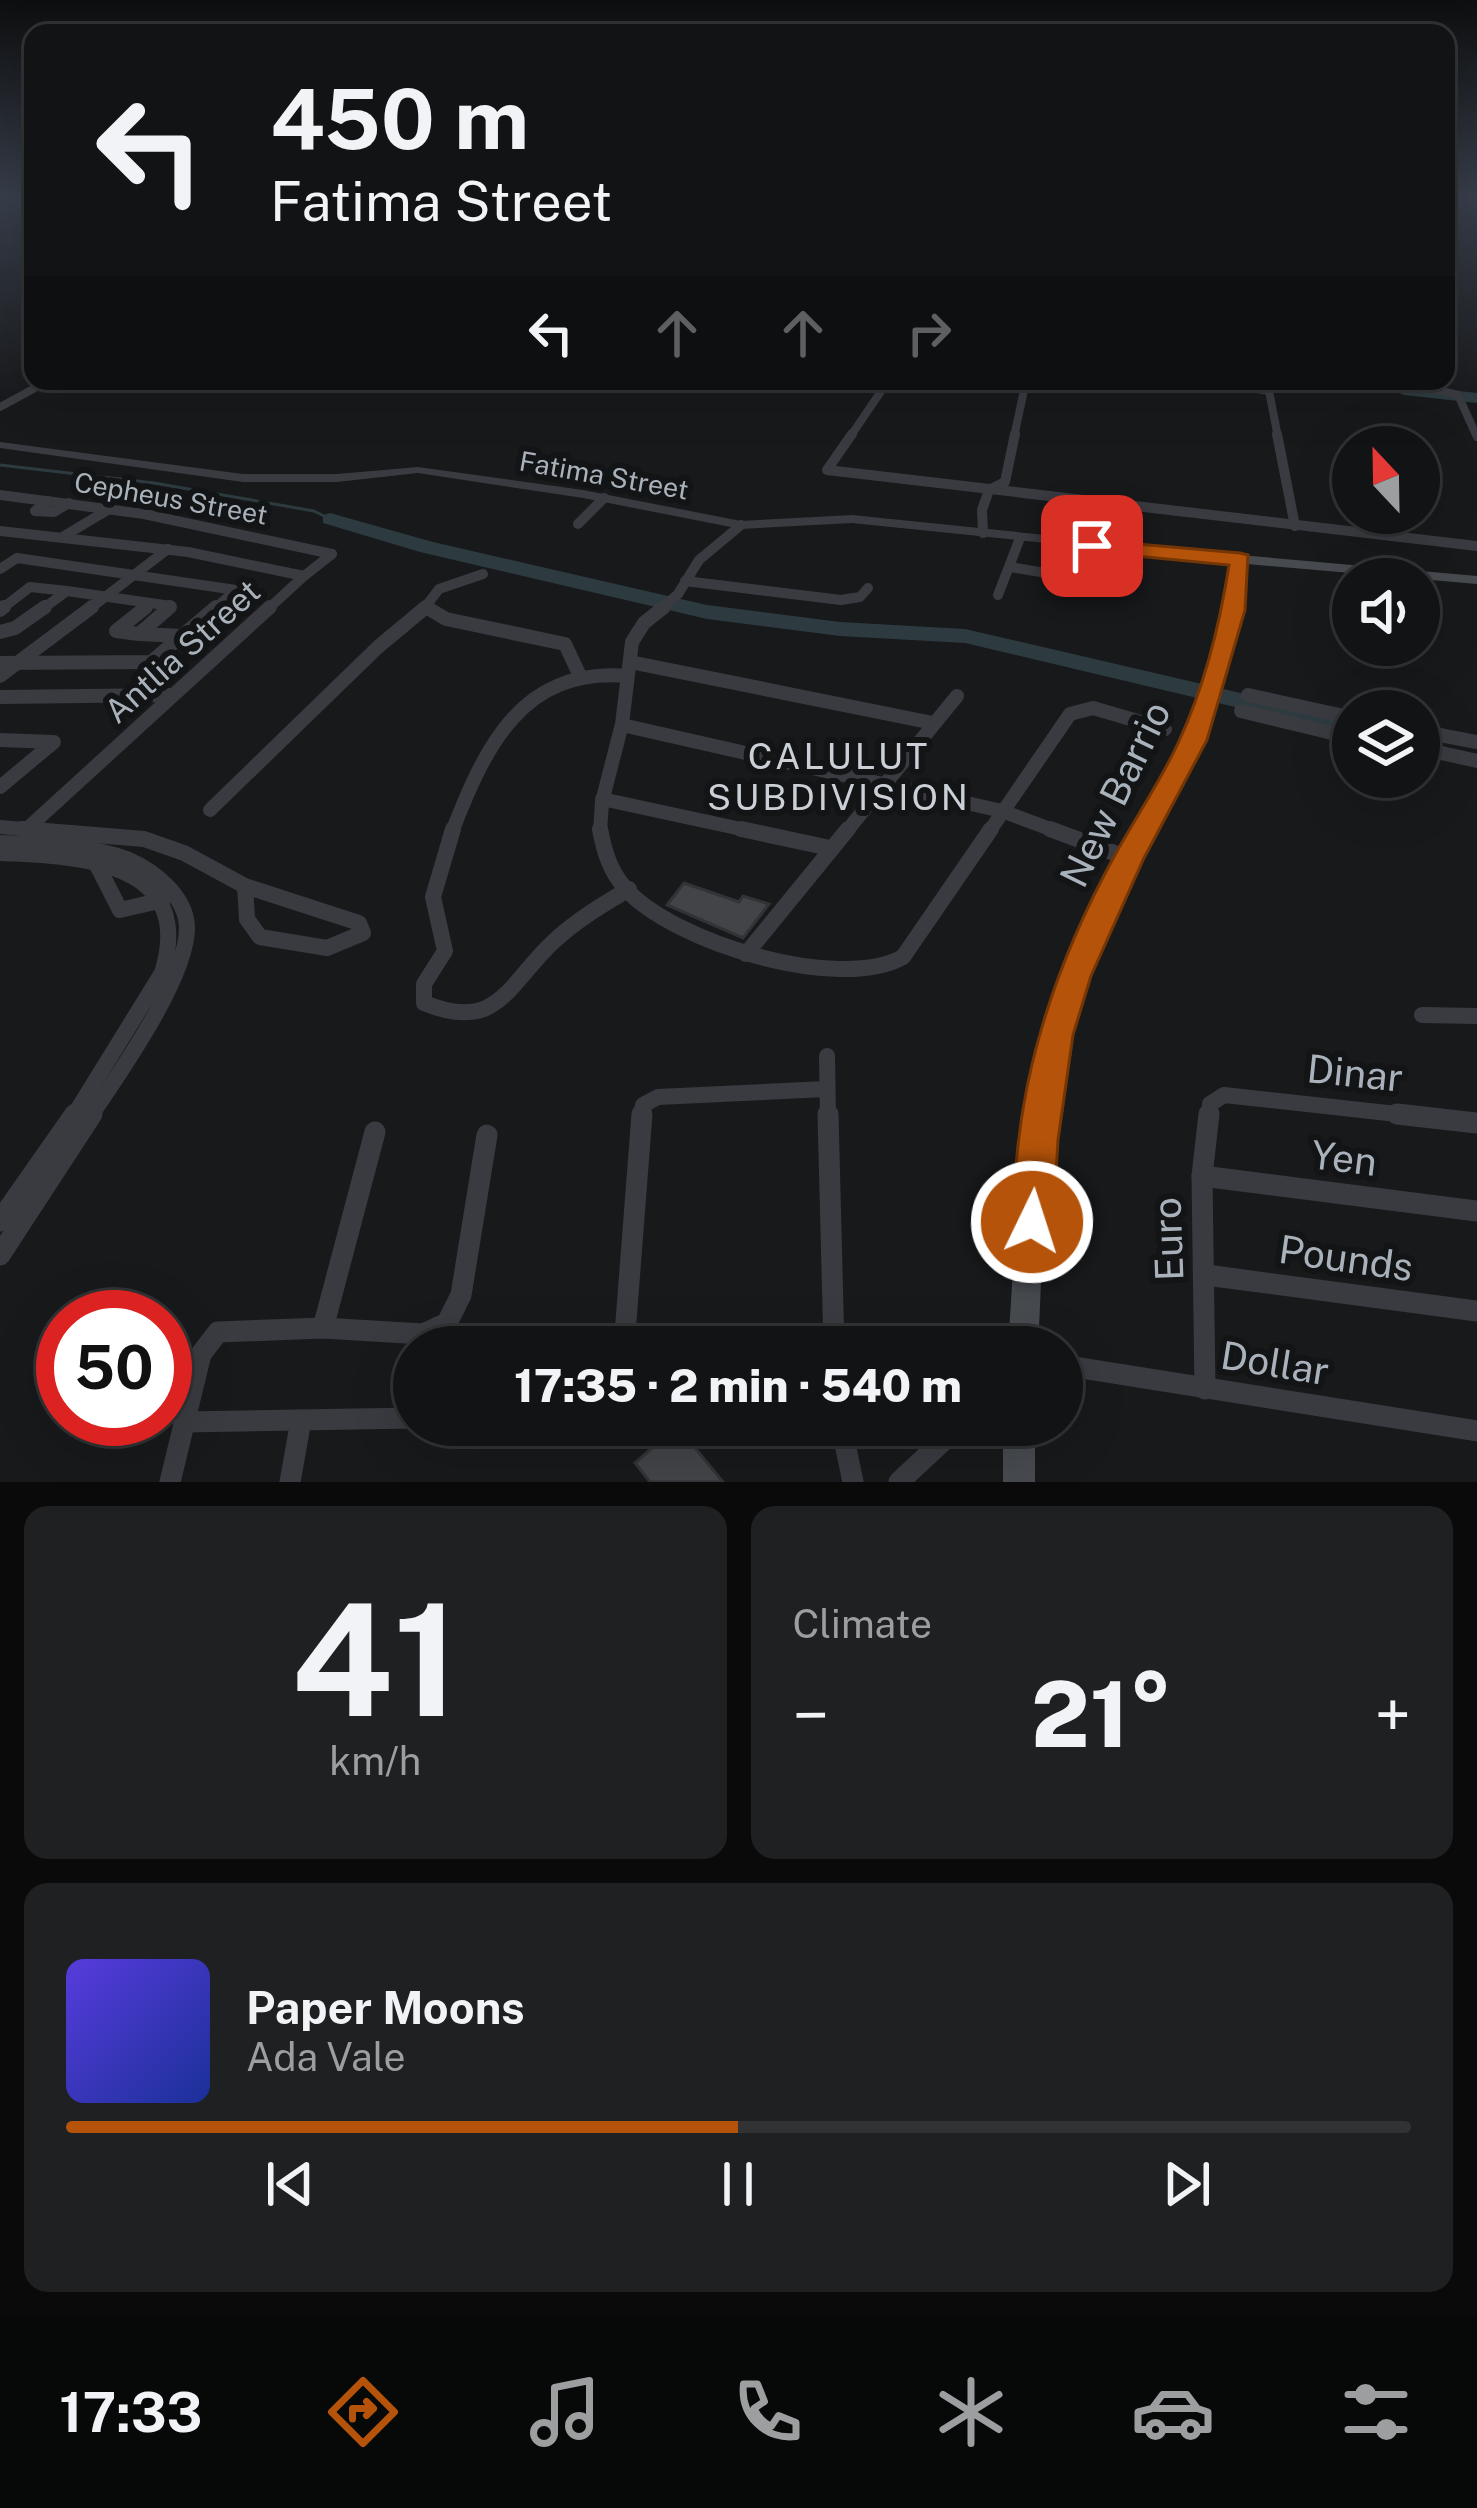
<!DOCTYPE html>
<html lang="en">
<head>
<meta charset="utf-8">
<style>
	body { margin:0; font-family:"Public Sans",sans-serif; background:#1f2022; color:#f1f3f6; height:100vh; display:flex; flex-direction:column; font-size:45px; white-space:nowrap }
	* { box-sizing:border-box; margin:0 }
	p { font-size:39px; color:#9c9ea0 }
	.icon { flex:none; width:66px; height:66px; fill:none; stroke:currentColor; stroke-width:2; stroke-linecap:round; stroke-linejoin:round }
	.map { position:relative; height:1482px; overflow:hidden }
	.side { display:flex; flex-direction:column; gap:24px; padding:24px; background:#0a0a0b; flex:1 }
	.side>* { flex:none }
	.banner { position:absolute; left:24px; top:24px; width:1431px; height:366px; border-radius:24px; box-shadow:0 12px 48px #0002,0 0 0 3px #313234; background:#121314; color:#f1f3f6; overflow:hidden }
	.needle { width:78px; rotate:338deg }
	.fabs { position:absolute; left:1332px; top:426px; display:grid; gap:24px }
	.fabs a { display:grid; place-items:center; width:108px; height:108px; border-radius:50%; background:#121314; box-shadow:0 12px 48px #0002,0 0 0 3px #313234; font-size:60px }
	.speed { position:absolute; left:36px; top:1290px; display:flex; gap:24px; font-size:60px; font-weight:700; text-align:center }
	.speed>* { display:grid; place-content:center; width:156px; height:156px; border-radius:50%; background:#121314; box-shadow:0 12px 48px #0002,0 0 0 3px #313234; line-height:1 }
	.speed .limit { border:18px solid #d22; background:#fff; color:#111 }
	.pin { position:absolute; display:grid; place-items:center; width:102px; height:102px; color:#fff; margin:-51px; border-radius:24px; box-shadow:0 6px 18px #0006 }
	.me { position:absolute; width:132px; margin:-66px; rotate:4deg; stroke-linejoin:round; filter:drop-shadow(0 0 9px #0008) }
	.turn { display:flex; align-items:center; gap:42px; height:252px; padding:0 48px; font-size:54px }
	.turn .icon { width:156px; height:156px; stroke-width:2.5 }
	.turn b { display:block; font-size:84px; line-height:102px }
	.lanes { display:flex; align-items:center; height:114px; padding:0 48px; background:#0003; justify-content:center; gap:60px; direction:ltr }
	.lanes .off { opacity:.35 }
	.big { font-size:90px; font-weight:800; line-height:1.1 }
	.side .widget { flex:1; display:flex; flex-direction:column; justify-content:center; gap:18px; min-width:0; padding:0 42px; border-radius:24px; background:#1f2022 }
	.side .dial { align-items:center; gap:0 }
	.dial b { font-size:156px; line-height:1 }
	.song { display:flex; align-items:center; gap:36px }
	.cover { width:144px; height:144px; border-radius:18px; background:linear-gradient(135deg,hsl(250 70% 55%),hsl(230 70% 35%)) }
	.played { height:12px; border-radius:6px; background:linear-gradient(90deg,#b45309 50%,#313234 50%) }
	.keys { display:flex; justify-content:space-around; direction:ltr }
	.heat { display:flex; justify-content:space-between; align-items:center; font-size:66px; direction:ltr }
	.side .tiles { flex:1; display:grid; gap:24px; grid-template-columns:1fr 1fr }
	.widget:last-child { grid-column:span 2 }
	.trip { position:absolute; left:393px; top:1326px; width:690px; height:120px; border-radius:60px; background:#121314; box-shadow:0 12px 48px #0002,0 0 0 3px #313234; font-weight:800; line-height:120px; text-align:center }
	.tabs { display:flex; height:192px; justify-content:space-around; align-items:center; background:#070808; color:#9c9ea0 }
	.tabs .icon { width:84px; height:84px }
	.tabs .on { color:#b45309 }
	.tabs b { font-size:54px; color:#f1f3f6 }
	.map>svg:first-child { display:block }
</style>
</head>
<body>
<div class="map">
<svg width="1477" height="1482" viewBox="0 0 1477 1482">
	<rect width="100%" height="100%" fill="#18191b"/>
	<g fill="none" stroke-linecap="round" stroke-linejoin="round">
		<!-- stream -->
		<path stroke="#2d3b40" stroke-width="3" d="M0,465L154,483L314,511L330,519"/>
		<!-- river -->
		<g fill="#2d3b40" fill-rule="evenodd">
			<path d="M1371,381L1477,393V403L1404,395Z"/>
			<path d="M330,513L433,542L707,605L840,622L965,629L1353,719V735L965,643L840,636L707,619L420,552L323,523V515Z"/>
		</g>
	</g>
	<!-- building -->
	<g fill="#424448" stroke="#323337" stroke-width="3">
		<path d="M684,883L739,902L743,896L769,904L743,938L667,905Z"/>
		<path d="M677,1426L723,1482H650L635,1463Z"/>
	</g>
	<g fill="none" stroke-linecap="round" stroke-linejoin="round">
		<!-- minor-far4 -->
		<g stroke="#393b40" stroke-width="8">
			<path d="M1399,381L1458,395L1477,437"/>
			<path d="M1233,385L1269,391L1278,437"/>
			<path d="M0,407L48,381"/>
			<path d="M850,437L888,381"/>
			<path d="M1014,437L1026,381"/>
		</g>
		<!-- minor-far3 -->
		<g stroke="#393b40" stroke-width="10">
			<path d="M852,434L827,470L1477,546"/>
			<path d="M1277,434L1295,526"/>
			<path d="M0,495L144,514L332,554"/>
			<path d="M48,501L35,511L54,512L69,503"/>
			<path d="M1381,513L1390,536"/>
			<path d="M578,524L604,498"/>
			<path d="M0,531L188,552L304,576L267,610"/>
			<path d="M983,533L982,510L989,490L1005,482L1015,434"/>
			<path d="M64,536L111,508"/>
			<path d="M1010,567L1082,579"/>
			<path d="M0,569L17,558L236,590L213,610"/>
			<path d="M304,576L332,554"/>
			<path d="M685,581L841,600L860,597L868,588"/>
			<path d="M998,595L1020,538"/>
			<path d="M426,607L430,610"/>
			<path d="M0,610L30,587L67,591"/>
			<path d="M41,610L67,591L171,606L167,610"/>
			<path d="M88,610L168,549"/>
			<path d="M142,610L150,603"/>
			<path d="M423,610L439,589L483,574"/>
			<path d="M660,610L678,594L699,560L741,525"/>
		</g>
		<!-- minor-far2 -->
		<g stroke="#393b40" stroke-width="14">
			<path d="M170,607L139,634L182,636"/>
			<path d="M426,607L446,619L565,644L580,676"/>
			<path d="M0,610L4,607"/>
			<path d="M0,632L15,628L45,607"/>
			<path d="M139,634L116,631L146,607"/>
			<path d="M630,662L933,723"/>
			<path d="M0,663L151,662L216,607"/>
			<path d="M0,676L92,607"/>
			<path d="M1248,695L1353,718"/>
			<path d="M0,697L172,695"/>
			<path d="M1241,711L1353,738"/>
			<path d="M622,725L1002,811L1058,832"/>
			<path d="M1419,731L1477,742"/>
			<path d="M0,740L54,742L0,787"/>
			<path d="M1419,748L1477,761"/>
			<path d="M602,799L755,832"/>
			<path d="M210,810L378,647L426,607"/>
			<path d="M0,827L58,832"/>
			<path d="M28,828L270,607"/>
			<path d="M452,832C485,747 522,667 627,676"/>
			<path d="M600,832L602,802L622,724L632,642L644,623L664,607"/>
			<path d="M846,832L957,696"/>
			<path d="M989,832L1070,714L1093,708L1165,729"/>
		</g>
		<!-- minor-far1 -->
		<g stroke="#393b40" stroke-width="16">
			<path d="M22,829L144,839L184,853L245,886"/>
			<path d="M453,829L433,897L445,951L424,984V1003C497,1033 507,986 552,943C575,921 602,905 629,889"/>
			<path d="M600,829C604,851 610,871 625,888C672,942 839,993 903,957L991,829"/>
			<path d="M741,829L830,848"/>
			<path d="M1050,829L1128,858"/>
			<path d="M0,843C43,845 88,844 129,860C155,871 186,897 187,927C188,977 118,1075 90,1117"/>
			<path d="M0,853C77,856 197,860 162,973L73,1117"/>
			<path d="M94,859L120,910L163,900"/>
			<path d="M245,886L359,923L363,933L327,948L260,937L247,919Z"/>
			<path d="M746,954L848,829"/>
			<path d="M1422,1015L1477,1016"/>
			<path d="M827,1056L828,1117"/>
			<path d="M642,1117L643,1105L658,1097L826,1089"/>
			<path d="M1209,1117L1210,1104L1224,1095L1424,1117"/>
		</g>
		<!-- minor -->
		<g stroke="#393b40" stroke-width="21">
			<path d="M828,1114L834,1347"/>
			<path d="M1397,1114L1477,1123"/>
			<path d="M1202,1176L1477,1211"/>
			<path d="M0,1221L75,1114"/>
			<path d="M0,1255L92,1114"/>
			<path d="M1206,1275L1477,1311"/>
			<path d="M323,1328L375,1132"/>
			<path d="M624,1347L642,1114"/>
			<path d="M1062,1365L1477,1431"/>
			<path d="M1205,1389L1202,1176L1209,1114"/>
			<path d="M184,1422L414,1418"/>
			<path d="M841,1425L853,1482"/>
			<path d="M170,1482L201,1354L218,1332L323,1328L423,1334L447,1323L461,1295L487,1135"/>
			<path d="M290,1482L301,1420"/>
			<path d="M899,1482L960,1425"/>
		</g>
		<!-- tertiary -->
		<path fill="#393b40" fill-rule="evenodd" d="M0,442L243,474H337L418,467L583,490L741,521L852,515L1240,555L1247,559L1240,563L852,523L741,529L583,498L418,473L337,482H243L0,448Z"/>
		<!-- secondary -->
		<g fill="#474b50" fill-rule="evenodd">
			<path d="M1240,555L1477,576V584L1247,564C1242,600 1237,636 1226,671C1191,779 1124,872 1085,977C1041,1094 1045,1224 1038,1347H1008C1017,1224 1017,1095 1062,978C1103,873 1169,781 1208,675C1221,637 1227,598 1233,559Z"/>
			<rect x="1003" y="1425" width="32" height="57"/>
		</g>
	</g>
	<!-- sky -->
	<linearGradient id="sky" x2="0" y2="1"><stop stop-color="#0d0e0f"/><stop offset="0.49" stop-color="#373e4a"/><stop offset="1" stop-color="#373e4a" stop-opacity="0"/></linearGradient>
	<rect width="1477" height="403" fill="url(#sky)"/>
	<!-- route -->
	<path fill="#b45309" stroke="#753606" stroke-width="3" d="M1092,540L1240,553L1248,555L1245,610L1207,740L1144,858L1091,976L1073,1035L1058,1140L1053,1222L1047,1236L1032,1242L1017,1236C1006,1212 1015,1181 1017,1155C1027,1047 1064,947 1116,853C1137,815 1162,779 1179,741C1204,687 1220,623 1229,565L1085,551L1082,546Z"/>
	<g text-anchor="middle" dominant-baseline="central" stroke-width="12" stroke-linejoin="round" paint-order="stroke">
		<!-- far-street labels -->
		<g font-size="27" fill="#a9b2bb" stroke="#131416">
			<text transform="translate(604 475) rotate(10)">Fatima Street</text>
			<text transform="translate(171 498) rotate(10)">Cepheus Street</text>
		</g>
		<!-- street labels -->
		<g font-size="33" fill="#a9b2bb" stroke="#131416">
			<text transform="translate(182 651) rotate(-42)">Antlia Street</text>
		</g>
		<!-- neighbourhood labels -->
		<g font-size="36" letter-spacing="3" fill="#cbd0d7" stroke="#131416">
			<text x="839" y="756">CALULUT<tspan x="839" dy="41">SUBDIVISION</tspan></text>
		</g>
		<!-- near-street labels -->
		<g font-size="39" fill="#a9b2bb" stroke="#131416">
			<text transform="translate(1115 794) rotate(-64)">New Barrio</text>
			<text transform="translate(1355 1073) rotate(6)">Dinar</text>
			<text transform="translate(1344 1158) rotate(7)">Yen</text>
			<text transform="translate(1168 1239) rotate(-92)">Euro</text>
			<text transform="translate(1346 1258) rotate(8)">Pounds</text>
			<text transform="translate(1275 1363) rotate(9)">Dollar</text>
		</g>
	</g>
</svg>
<div class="fabs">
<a><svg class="needle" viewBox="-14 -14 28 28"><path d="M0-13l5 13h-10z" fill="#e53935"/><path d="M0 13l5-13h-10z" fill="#9c9ea0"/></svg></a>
<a><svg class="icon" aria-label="sound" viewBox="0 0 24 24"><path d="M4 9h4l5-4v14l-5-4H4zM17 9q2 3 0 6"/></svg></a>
<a><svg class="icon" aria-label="layers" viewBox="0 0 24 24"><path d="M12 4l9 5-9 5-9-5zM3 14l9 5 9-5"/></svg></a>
</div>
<div class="speed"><div class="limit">50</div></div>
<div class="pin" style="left:1092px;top:546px;background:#d93025"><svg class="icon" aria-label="arrive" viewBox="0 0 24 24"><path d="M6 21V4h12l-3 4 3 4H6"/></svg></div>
<svg class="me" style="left:1032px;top:1222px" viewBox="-20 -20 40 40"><circle r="17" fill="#b45309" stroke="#fff" stroke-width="3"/><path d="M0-11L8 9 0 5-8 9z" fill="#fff"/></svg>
<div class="trip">17:35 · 2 min · 540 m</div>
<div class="banner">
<div class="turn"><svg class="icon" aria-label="left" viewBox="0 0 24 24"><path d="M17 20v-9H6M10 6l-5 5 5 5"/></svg><div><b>450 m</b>Fatima Street</div></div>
<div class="lanes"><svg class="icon" aria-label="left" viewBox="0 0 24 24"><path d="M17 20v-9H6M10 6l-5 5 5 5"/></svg><svg class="icon off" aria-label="ahead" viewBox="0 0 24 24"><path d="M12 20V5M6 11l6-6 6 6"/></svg><svg class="icon off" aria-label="ahead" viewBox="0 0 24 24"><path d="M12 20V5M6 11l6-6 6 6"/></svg><svg class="icon off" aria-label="right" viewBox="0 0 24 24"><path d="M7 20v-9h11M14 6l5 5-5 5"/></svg></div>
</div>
</div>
<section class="side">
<div class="tiles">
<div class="widget dial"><b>41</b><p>km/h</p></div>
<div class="widget"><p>Climate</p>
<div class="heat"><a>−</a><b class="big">21°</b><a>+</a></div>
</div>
<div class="widget">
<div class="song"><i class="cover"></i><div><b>Paper Moons</b><p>Ada Vale</p></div></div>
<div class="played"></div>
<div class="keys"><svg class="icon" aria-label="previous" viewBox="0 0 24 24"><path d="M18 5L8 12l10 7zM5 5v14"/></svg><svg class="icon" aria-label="pause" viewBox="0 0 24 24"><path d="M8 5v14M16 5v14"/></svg><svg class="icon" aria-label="next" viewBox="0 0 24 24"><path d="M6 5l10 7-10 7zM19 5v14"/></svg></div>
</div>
</div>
</section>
<nav class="tabs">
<b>17:33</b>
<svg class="icon on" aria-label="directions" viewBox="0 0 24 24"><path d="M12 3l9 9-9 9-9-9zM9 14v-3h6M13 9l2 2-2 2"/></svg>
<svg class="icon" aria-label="music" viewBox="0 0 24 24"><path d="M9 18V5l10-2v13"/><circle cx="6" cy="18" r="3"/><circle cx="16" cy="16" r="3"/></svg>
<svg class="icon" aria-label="phone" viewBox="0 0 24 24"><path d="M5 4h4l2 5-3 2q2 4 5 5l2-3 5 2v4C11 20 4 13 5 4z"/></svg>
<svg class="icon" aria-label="climate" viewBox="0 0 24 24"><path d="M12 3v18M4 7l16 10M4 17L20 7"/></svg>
<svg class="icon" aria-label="car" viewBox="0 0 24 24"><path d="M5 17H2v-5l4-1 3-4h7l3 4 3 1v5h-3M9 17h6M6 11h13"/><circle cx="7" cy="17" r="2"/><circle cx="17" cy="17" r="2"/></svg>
<svg class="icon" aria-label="filters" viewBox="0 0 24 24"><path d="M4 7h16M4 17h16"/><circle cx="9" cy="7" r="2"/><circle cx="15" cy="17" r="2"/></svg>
</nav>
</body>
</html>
